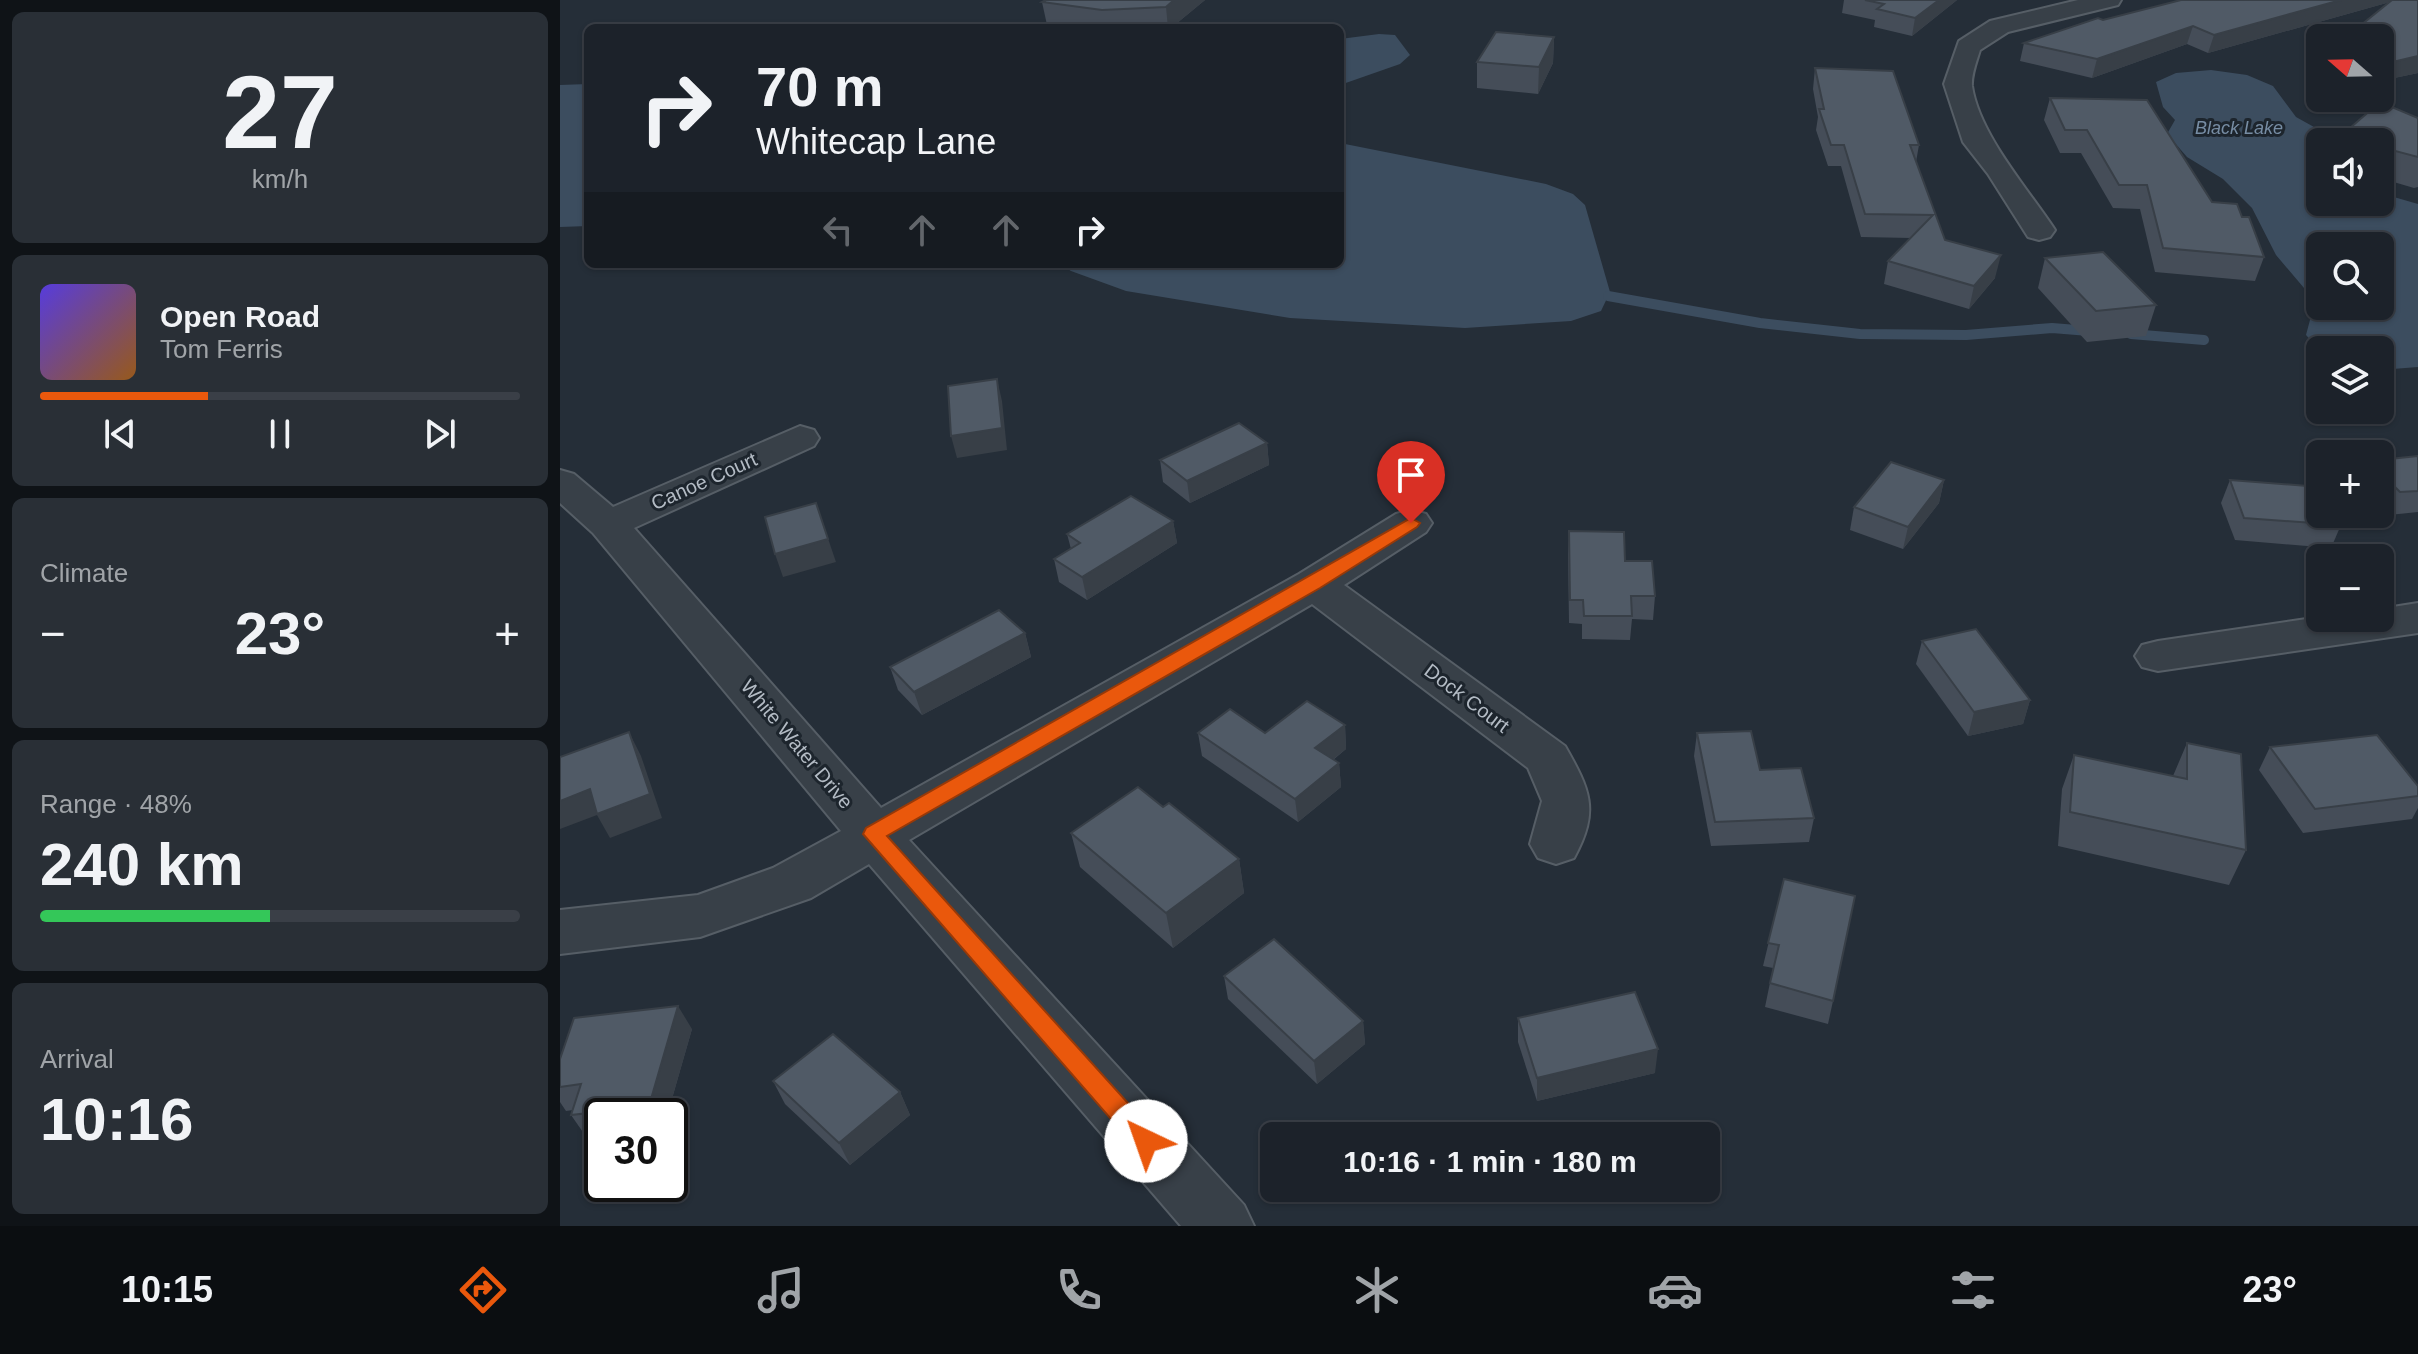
<!DOCTYPE html>
<html lang="en">
<head>
<meta charset="utf-8">
<style>
	body { margin:0; font-family:Helvetica,sans-serif; background:#292f36; color:#f1f3f6; height:100vh; display:flex; flex-direction:column; font-size:30px; white-space:nowrap }
	* { box-sizing:border-box; margin:0 }
	p { font-size:26px; color:#a0a4a8 }
	.icon { flex:none; width:44px; height:44px; fill:none; stroke:currentColor; stroke-width:2; stroke-linecap:round; stroke-linejoin:round }
	.map { position:relative; flex:1; overflow:hidden }
	.details { display:flex; flex-direction:column; gap:12px; padding:12px; background:#0f1317; width:560px }
	.details>* { flex:none }
	.guide { position:absolute; left:24px; top:24px; width:760px; height:244px; border-radius:12px; box-shadow:0 2px 6px #0004,0 0 0 2px #3a3f47; background:#1c222a; color:#f1f3f6; overflow:hidden }
	.needle { width:52px; rotate:290deg }
	.fabs { position:absolute; left:1746px; top:24px; display:grid; gap:16px }
	.fabs a { display:grid; place-items:center; width:88px; height:88px; border-radius:12px; background:#1c222a; box-shadow:0 2px 6px #0004,0 0 0 2px #3a3f47; font-size:40px }
	.speed { position:absolute; left:24px; top:1098px; display:flex; gap:16px; font-size:40px; font-weight:700; text-align:center }
	.speed>* { display:grid; place-content:center; width:104px; height:104px; border-radius:50%; background:#1c222a; box-shadow:0 2px 6px #0004,0 0 0 2px #3a3f47; line-height:1 }
	.speed .limit { border:4px solid #111; border-radius:12px; background:#fff; color:#111 }
	.pin { position:absolute; display:grid; place-items:center; width:68px; height:68px; color:#fff; margin:-82px -34px; border-radius:50% 50% 50% 0; rotate:-45deg; box-shadow:0 0 8px #0007 }
	.pin .icon { rotate:45deg }
	.me { position:absolute; width:88px; margin:-44px; rotate:318deg; stroke-linejoin:round; filter:drop-shadow(0 0 6px #0008) }
	.turn { display:flex; align-items:center; gap:28px; height:168px; padding:0 40px; font-size:36px }
	.turn .icon { width:104px; height:104px; stroke-width:2.5 }
	.turn b { display:block; font-size:56px; line-height:68px }
	.lanes { display:flex; align-items:center; height:76px; padding:0 40px; background:#0003; justify-content:center; gap:40px; direction:ltr }
	.lanes .off { opacity:.35 }
	.big { font-size:60px; font-weight:600; line-height:1.1 }
	.details .widget { flex:1; display:flex; flex-direction:column; justify-content:center; gap:12px; min-width:0; padding:0 28px; border-radius:12px; background:#292f36 }
	.details .dial { align-items:center; gap:0 }
	.dial b { font-size:104px; line-height:1 }
	.song { display:flex; align-items:center; gap:24px }
	.cover { width:96px; height:96px; border-radius:12px; background:linear-gradient(135deg,hsl(250 70% 55%),hsl(30 70% 35%)) }
	.played { height:8px; border-radius:4px; background:linear-gradient(90deg,#ea580c 35%,#3a3f47 35%) }
	.keys { display:flex; justify-content:space-around; direction:ltr }
	.heat { display:flex; justify-content:space-between; align-items:center; font-size:44px; direction:ltr }
	.charge { height:12px; border-radius:6px; background:linear-gradient(90deg,#34c759 48%,#3a3f47 0) }
	.trip { position:absolute; left:700px; top:1122px; width:460px; height:80px; border-radius:12px; background:#1c222a; box-shadow:0 2px 6px #0004,0 0 0 2px #3a3f47; font-weight:600; line-height:80px; text-align:center }
	.dock { display:flex; height:128px; justify-content:space-around; align-items:center; background:#0b0e11; color:#a0a4a8 }
	.dock .icon { width:56px; height:56px }
	.dock .on { color:#ea580c }
	.dock b { font-size:36px; color:#f1f3f6 }
	main { display:flex; flex:1; min-height:0 }
	.map>svg:first-child { display:block }
</style>
</head>
<body>
<main>
<section class="details">
<div class="widget dial"><b>27</b><p>km/h</p></div>
<div class="widget">
<div class="song"><i class="cover"></i><div><b>Open Road</b><p>Tom Ferris</p></div></div>
<div class="played"></div>
<div class="keys"><svg class="icon" aria-label="previous" viewBox="0 0 24 24"><path d="M18 5L8 12l10 7zM5 5v14"/></svg><svg class="icon" aria-label="pause" viewBox="0 0 24 24"><path d="M8 5v14M16 5v14"/></svg><svg class="icon" aria-label="next" viewBox="0 0 24 24"><path d="M6 5l10 7-10 7zM19 5v14"/></svg></div>
</div>
<div class="widget"><p>Climate</p>
<div class="heat"><a>−</a><b class="big">23°</b><a>+</a></div>
</div>
<div class="widget"><p>Range · 48%</p><b class="big">240 km</b><div class="charge"></div></div>
<div class="widget"><p>Arrival</p><b class="big">10:16</b></div>
</section>
<div class="map">
<svg width="1858" height="1226" viewBox="0 0 1858 1226">
	<rect width="100%" height="100%" fill="#252e38"/>
	<!-- water -->
	<g fill="#3c4d5f" fill-rule="evenodd">
		<path d="M819,34L835,35L850,55L840,64L780,85V39Z"/>
		<path d="M1651,70L1687,75L1713,86L1736,117L1763,132L1760,202H1820V193L1858,204V367L1820,370V350H1760L1746,335L1755,301L1716,255L1692,208L1663,179L1627,157L1607,134L1615,120L1603,107L1596,82L1616,73ZM1760,246H1820V306H1760Z"/>
		<path d="M28,84V226L0,227V85Z"/>
		<path d="M780,143L986,184L1013,194L1025,205L1050,292L1041,311L1011,321L905,328L730,318L566,291L511,271L500,264H780Z"/>
	</g>
	<g fill="none" stroke-linecap="round" stroke-linejoin="round">
		<!-- stream -->
		<g stroke="#3c4d5f" stroke-width="10">
			<path d="M1048,296L1200,323L1300,334L1406,335L1492,328L1529,331"/>
			<path d="M1571,334L1644,340"/>
		</g>
		<!-- minor casing -->
		<g stroke="#565e66" stroke-width="4">
			<g id="minor">
				<path d="M1518,0H1561L1558,5L1448,32L1420,50C1417,60 1411,75 1412,86C1419,134 1468,189 1495,230L1490,237L1479,240L1468,237L1428,174L1403,142L1384,84L1399,41L1430,21Z"/>
				<path d="M240,426L254,430L259,438L254,446L74,528L321,808L739,574L836,514L851,510L866,514L872,523L866,532L784,585L1005,746C1030,790 1040,810 1014,858L996,864L978,858L970,844L982,801L968,768L752,604L349,840L684,1205L694,1226H621L309,864L251,898L140,937L0,954V910L138,895L213,868L281,831L33,533L0,503V470L14,474L53,507Z"/>
				<path d="M1858,603V633L1598,671L1582,667L1575,656L1582,645L1598,641L1760,617L1820,618V609Z"/>
			</g>
		</g>
		<!-- minor -->
		<use href="#minor" fill="#384048" fill-rule="evenodd"/>
	</g>
	<!-- wall -->
	<g fill="#454d58">
		<path d="M486,0H645L611,28H510L487,25L482,2Z"/>
		<path d="M1284,0H1397L1352,36L1314,27L1315,20L1282,13Z"/>
		<path d="M1858,0V73L1820,81V38L1830,2L1648,53L1627,44L1532,78L1460,61L1464,43L1543,20Z"/>
		<path d="M994,37L993,63L978,94L917,88V62Z"/>
		<path d="M1760,58V84L1748,81L1755,62Z"/>
		<path d="M1255,68L1359,145L1356,162L1385,240L1435,278L1409,309L1324,284L1328,261L1351,238L1301,237L1281,166H1268L1256,130L1258,117L1253,89Z"/>
		<path d="M1490,98L1652,202L1682,217L1704,257L1695,281L1595,272L1580,209L1553,208L1521,153H1500L1484,120Z"/>
		<path d="M1858,118V187L1854,188L1820,178V142H1784L1790,128Z"/>
		<path d="M1485,258L1596,305L1586,336L1527,342L1478,288Z"/>
		<path d="M707,443L709,465L630,503L603,482L600,460Z"/>
		<path d="M1858,456V512L1829,515L1820,505V460Z"/>
		<path d="M1384,480L1379,503L1343,549L1290,530L1294,507Z"/>
		<path d="M1670,480L1781,525L1771,548L1675,540L1661,503Z"/>
		<path d="M613,521L617,543L527,600L499,582L494,559L511,549L507,534Z"/>
		<path d="M1009,531L1065,561L1095,596L1093,620L1072,619L1070,640L1022,639V624L1009,623L1008,554Z"/>
		<path d="M465,633L471,657L362,715L338,690L330,667Z"/>
		<path d="M1362,641L1470,700L1463,724L1408,736L1356,664Z"/>
		<path d="M785,725L786,749L773,760L779,763L781,787L738,822L642,756L638,733H705Z"/>
		<path d="M1137,733L1200,770L1254,818L1249,842L1151,846L1134,756Z"/>
		<path d="M1627,743L1686,850L1669,885L1498,846L1502,789L1514,755L1613,776Z"/>
		<path d="M1710,747L1858,786V808L1852,819L1743,833L1699,770Z"/>
		<path d="M603,807L679,859L684,893L613,948L520,867L511,833Z"/>
		<path d="M1224,879L1273,1001L1268,1024L1205,1007L1213,968L1203,966Z"/>
		<path d="M664,976L803,1021L805,1044L757,1084L668,999Z"/>
		<path d="M958,1018L1095,1073L977,1101L958,1042Z"/>
		<path d="M132,1029L107,1116H42V1136L27,1138L11,1115L13,1110L6,1111L0,1102V1059Z"/>
		<path d="M213,1081L340,1092L350,1115L290,1165L225,1104Z"/>
	</g>
	<!-- shaded-wall -->
	<g fill="#383f47">
		<path d="M614,0H645L611,28H608L606,7Z"/>
		<path d="M1379,0H1397L1352,36L1355,18Z"/>
		<path d="M1781,0H1837L1648,53L1654,35Z"/>
		<path d="M1633,26L1627,44L1532,78L1537,59Z"/>
		<path d="M994,37L993,63L978,94L979,67Z"/>
		<path d="M1858,56V73L1820,81V65Z"/>
		<path d="M1441,255L1435,278L1409,309L1414,286Z"/>
		<path d="M437,379L442,401L447,450L397,458L391,436Z"/>
		<path d="M707,443L709,465L630,503L627,481Z"/>
		<path d="M1384,480L1379,503L1343,549L1348,527Z"/>
		<path d="M256,503L276,562L223,577L215,554Z"/>
		<path d="M613,521L617,543L527,600L522,577Z"/>
		<path d="M465,633L471,657L362,715L354,692Z"/>
		<path d="M1470,700L1463,724L1408,736L1414,712Z"/>
		<path d="M785,725L786,749L757,772L755,748Z"/>
		<path d="M69,732L81,756L102,818L50,838L37,815L0,829V801L30,789Z"/>
		<path d="M779,763L781,787L738,822L735,799Z"/>
		<path d="M679,859L684,893L613,948L606,913Z"/>
		<path d="M118,1006L132,1029L107,1116H96L89,1106Z"/>
		<path d="M803,1021L805,1044L757,1084L754,1061Z"/>
		<path d="M1098,1049L1095,1073L977,1101V1078Z"/>
		<path d="M340,1092L350,1115L290,1165L279,1143Z"/>
	</g>
	<!-- building -->
	<g fill="#505a66" stroke="#383f47" stroke-width="2">
		<path d="M486,0H614L606,7L542,10L482,2Z"/>
		<path d="M1305,0H1379L1355,18L1317,9L1324,4Z"/>
		<path d="M1621,0H1781L1654,35L1633,26L1537,59L1464,43L1538,18L1543,20Z"/>
		<path d="M1832,0H1858V56L1820,65V38H1785Z"/>
		<path d="M936,32L994,37L979,67L917,62Z"/>
		<path d="M1255,68L1333,71L1359,145H1350L1385,240L1441,255L1414,286L1328,261L1373,215L1305,214L1284,145H1271L1259,109H1264Z"/>
		<path d="M1490,98L1587,100L1652,202L1677,204L1682,217H1689L1704,257L1603,248L1587,185H1559L1527,130H1505Z"/>
		<path d="M1820,102L1858,118V157L1820,147L1819,142L1824,138L1790,128Z"/>
		<path d="M1543,252L1596,305L1536,311L1485,258Z"/>
		<path d="M437,379L442,428L391,436L388,386Z"/>
		<path d="M679,423L707,443L627,481L600,460Z"/>
		<path d="M1858,456V491L1840,492L1820,472V460Z"/>
		<path d="M1331,462L1384,480L1348,527L1294,507Z"/>
		<path d="M1670,480L1760,487V514H1776L1781,525L1684,518Z"/>
		<path d="M571,496L613,521L522,577L494,559L520,543L507,534Z"/>
		<path d="M256,503L268,539L215,554L205,517Z"/>
		<path d="M1009,531L1064,532L1065,561H1092L1095,596H1071L1072,616H1024L1023,600H1010Z"/>
		<path d="M439,610L465,633L354,692L330,667Z"/>
		<path d="M1416,629L1470,700L1414,712L1362,641Z"/>
		<path d="M747,701L785,725L755,748L779,763L735,799L638,733L670,709L705,733Z"/>
		<path d="M1191,731L1200,770L1241,768L1254,818L1155,822L1137,733Z"/>
		<path d="M69,732L90,794L37,814L30,789L0,801V757Z"/>
		<path d="M1817,735L1858,786V796L1755,809L1710,747Z"/>
		<path d="M1627,743L1681,754L1686,850L1510,812L1514,755L1627,779Z"/>
		<path d="M578,787L603,807L609,803L679,859L606,913L511,833Z"/>
		<path d="M1224,879L1295,896L1273,1001L1210,983L1219,945L1208,943Z"/>
		<path d="M714,939L803,1021L754,1061L664,976Z"/>
		<path d="M1075,992L1098,1049L977,1078L958,1018Z"/>
		<path d="M118,1006L89,1106L11,1115L21,1084L0,1087V1059L14,1018Z"/>
		<path d="M273,1034L340,1092L279,1143L213,1081Z"/>
	</g>
	<!-- route -->
	<path fill="#ea580c" stroke="#983908" stroke-width="2" d="M851,518L860,523L857,527L760,588L327,836L595,1133L599,1141L595,1149L586,1152L577,1149L303,834L306,828Z"/>
	<g text-anchor="middle" dominant-baseline="central" stroke-width="6" stroke-linejoin="round" paint-order="stroke">
		<!-- far-water labels -->
		<g font-size="18" font-style="italic" fill="#778da4" stroke="#1d252d">
			<text x="1679" y="128">Black Lake</text>
		</g>
		<!-- street labels -->
		<g font-size="20" fill="#b3bbc4" stroke="#1d252d">
			<text transform="translate(144 481) rotate(-24)">Canoe Court</text>
			<text transform="translate(907 698) rotate(37)">Dock Court</text>
			<text transform="translate(237 744) rotate(50)">White Water Drive</text>
		</g>
	</g>
</svg>
<div class="fabs">
<a><svg class="needle" viewBox="-14 -14 28 28"><path d="M0-13l5 13h-10z" fill="#e53935"/><path d="M0 13l5-13h-10z" fill="#a0a4a8"/></svg></a>
<a><svg class="icon" aria-label="sound" viewBox="0 0 24 24"><path d="M4 9h4l5-4v14l-5-4H4zM17 9q2 3 0 6"/></svg></a>
<a><svg class="icon" aria-label="search" viewBox="0 0 24 24"><circle cx="10" cy="10" r="6"/><path d="M15 15l6 6"/></svg></a>
<a><svg class="icon" aria-label="layers" viewBox="0 0 24 24"><path d="M12 4l9 5-9 5-9-5zM3 14l9 5 9-5"/></svg></a>
<a>+</a>
<a>−</a>
</div>
<div class="speed"><div class="limit">30</div></div>
<div class="pin" style="left:851px;top:523px;background:#d93025"><svg class="icon" aria-label="arrive" viewBox="0 0 24 24"><path d="M6 21V4h12l-3 4 3 4H6"/></svg></div>
<svg class="me" style="left:586px;top:1141px" viewBox="-20 -20 40 40"><circle r="19" fill="#fff"/><path d="M0-13L10 11 0 6-10 11z" fill="#ea580c"/></svg>
<div class="trip">10:16 · 1 min · 180 m</div>
<div class="guide">
<div class="turn"><svg class="icon" aria-label="right" viewBox="0 0 24 24"><path d="M7 20v-9h11M14 6l5 5-5 5"/></svg><div><b>70 m</b>Whitecap Lane</div></div>
<div class="lanes"><svg class="icon off" aria-label="left" viewBox="0 0 24 24"><path d="M17 20v-9H6M10 6l-5 5 5 5"/></svg><svg class="icon off" aria-label="ahead" viewBox="0 0 24 24"><path d="M12 20V5M6 11l6-6 6 6"/></svg><svg class="icon off" aria-label="ahead" viewBox="0 0 24 24"><path d="M12 20V5M6 11l6-6 6 6"/></svg><svg class="icon" aria-label="right" viewBox="0 0 24 24"><path d="M7 20v-9h11M14 6l5 5-5 5"/></svg></div>
</div>
</div>
</main>
<nav class="dock">
<b>10:15</b>
<svg class="icon on" aria-label="directions" viewBox="0 0 24 24"><path d="M12 3l9 9-9 9-9-9zM9 14v-3h6M13 9l2 2-2 2"/></svg>
<svg class="icon" aria-label="music" viewBox="0 0 24 24"><path d="M9 18V5l10-2v13"/><circle cx="6" cy="18" r="3"/><circle cx="16" cy="16" r="3"/></svg>
<svg class="icon" aria-label="phone" viewBox="0 0 24 24"><path d="M5 4h4l2 5-3 2q2 4 5 5l2-3 5 2v4C11 20 4 13 5 4z"/></svg>
<svg class="icon" aria-label="climate" viewBox="0 0 24 24"><path d="M12 3v18M4 7l16 10M4 17L20 7"/></svg>
<svg class="icon" aria-label="car" viewBox="0 0 24 24"><path d="M5 17H2v-5l4-1 3-4h7l3 4 3 1v5h-3M9 17h6M6 11h13"/><circle cx="7" cy="17" r="2"/><circle cx="17" cy="17" r="2"/></svg>
<svg class="icon" aria-label="filters" viewBox="0 0 24 24"><path d="M4 7h16M4 17h16"/><circle cx="9" cy="7" r="2"/><circle cx="15" cy="17" r="2"/></svg>
<b>23°</b>
</nav>
</body>
</html>
